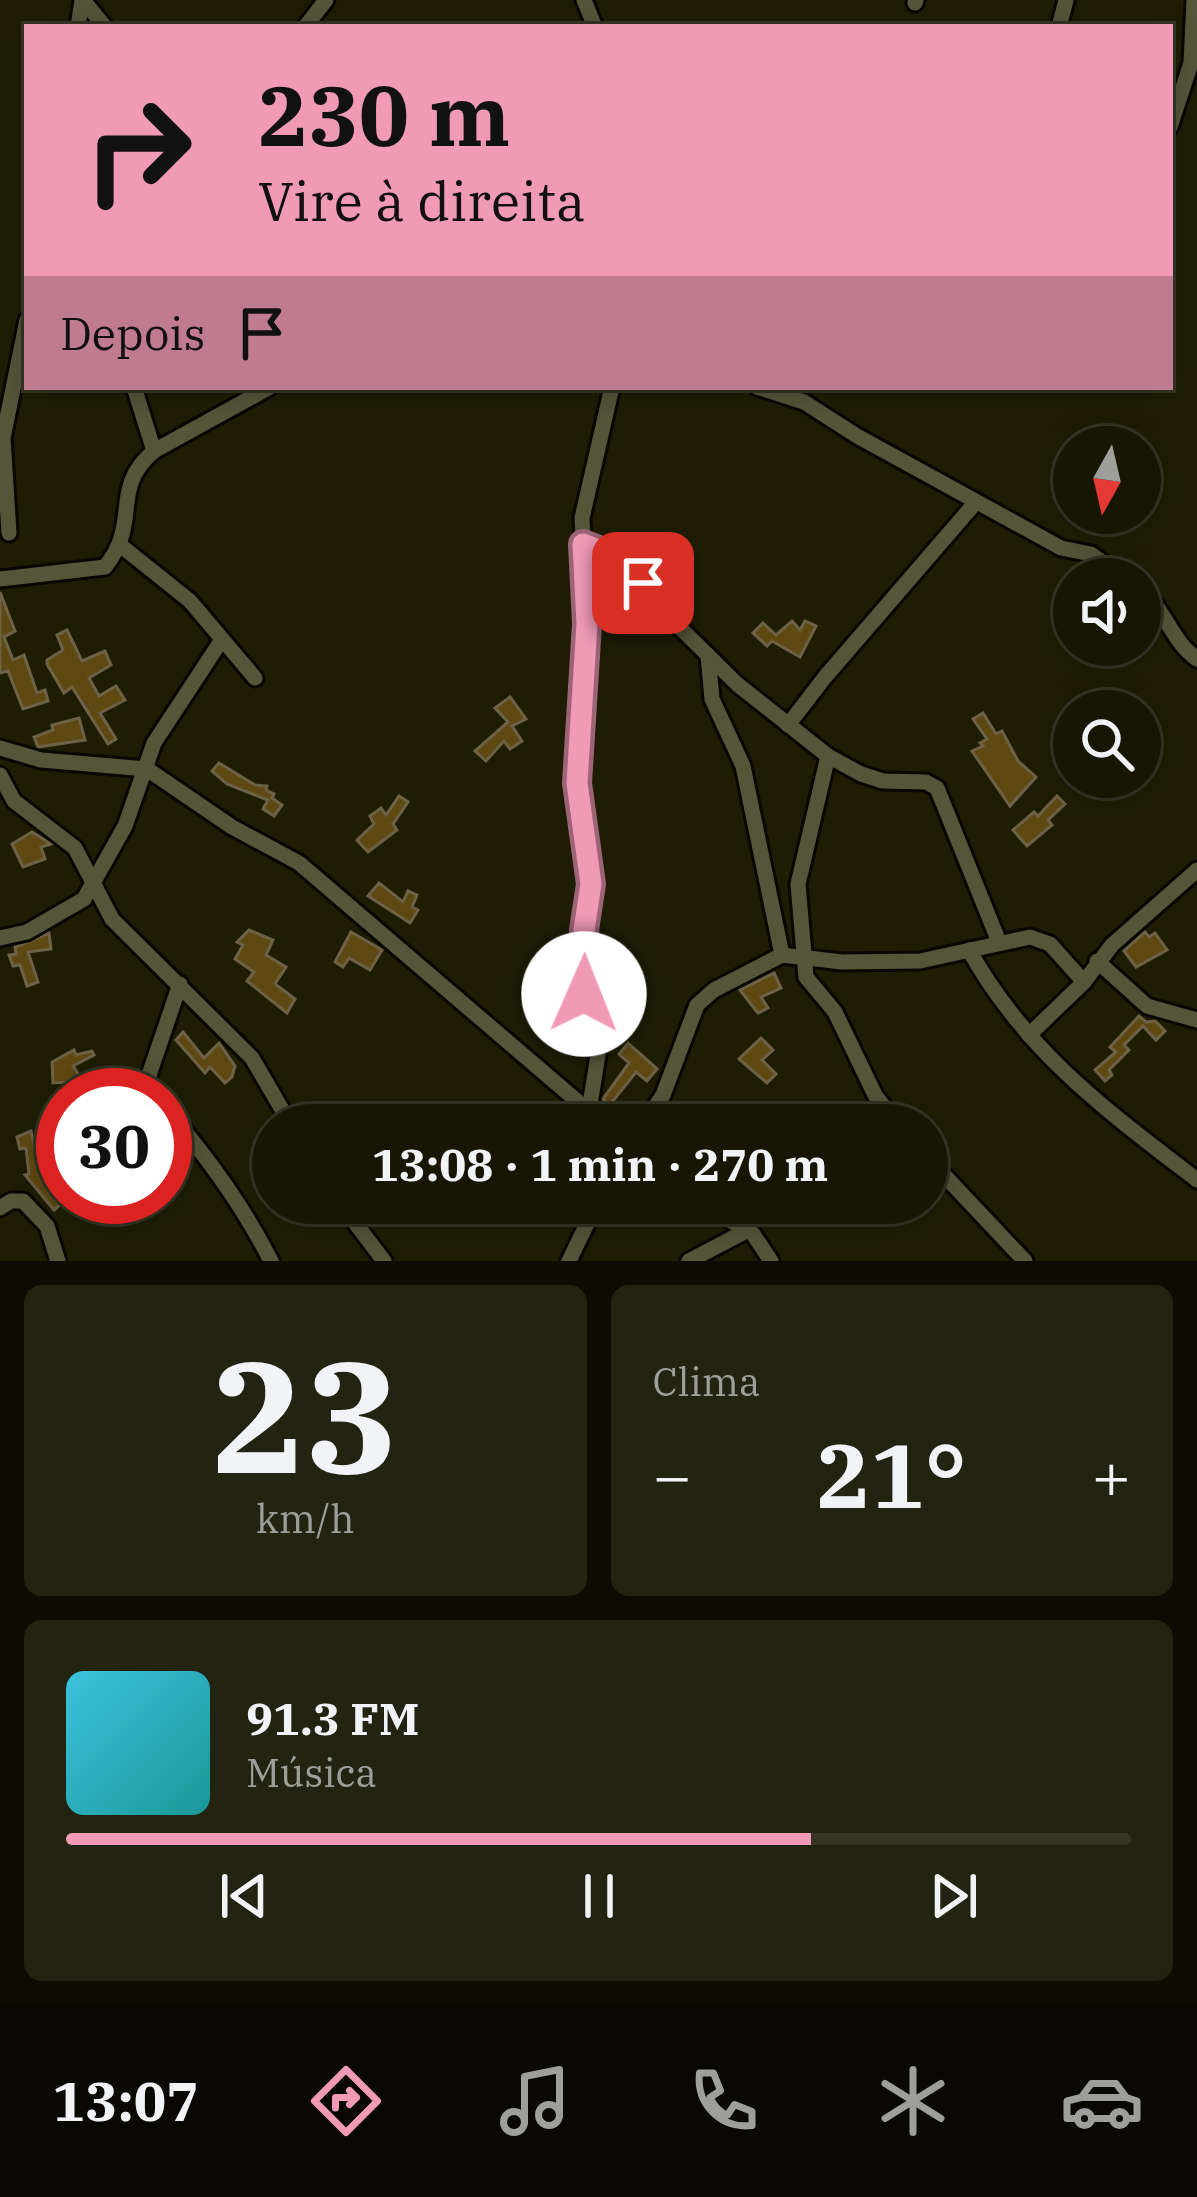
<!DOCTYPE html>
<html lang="pt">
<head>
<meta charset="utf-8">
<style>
	body { margin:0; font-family:"IBM Plex Serif",serif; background:#232312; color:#f1f3f6; height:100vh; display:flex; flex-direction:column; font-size:45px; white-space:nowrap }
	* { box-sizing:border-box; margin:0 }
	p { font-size:39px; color:#9e9f9a }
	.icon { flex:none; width:66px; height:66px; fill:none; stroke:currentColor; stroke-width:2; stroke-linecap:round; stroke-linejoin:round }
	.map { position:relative; height:1261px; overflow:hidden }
	.drawer { display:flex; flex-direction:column; gap:24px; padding:24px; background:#0c0c02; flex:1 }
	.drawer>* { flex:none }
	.guide { position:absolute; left:24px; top:24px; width:1149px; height:366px; border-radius:0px; box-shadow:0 6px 30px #0003,0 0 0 3px #353525; background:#f09ab6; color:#111; overflow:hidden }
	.needle { width:78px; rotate:188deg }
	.tools { position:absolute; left:1053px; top:426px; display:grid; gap:24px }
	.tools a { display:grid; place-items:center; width:108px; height:108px; border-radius:50%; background:#161603; box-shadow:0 6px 30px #0003,0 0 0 3px #353525; font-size:60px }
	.speed { position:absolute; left:36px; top:1068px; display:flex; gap:24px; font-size:60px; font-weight:700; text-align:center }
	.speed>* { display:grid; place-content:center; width:156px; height:156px; border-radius:50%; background:#161603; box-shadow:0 6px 30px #0003,0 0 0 3px #353525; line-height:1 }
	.speed .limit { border:18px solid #d22; background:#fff; color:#111 }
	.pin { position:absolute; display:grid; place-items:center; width:102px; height:102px; color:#fff; margin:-51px; border-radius:24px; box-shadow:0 6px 18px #0006 }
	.me { position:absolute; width:132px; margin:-66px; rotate:1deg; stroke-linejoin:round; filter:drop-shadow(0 0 9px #0008) }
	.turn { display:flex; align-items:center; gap:42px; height:252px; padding:0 36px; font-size:54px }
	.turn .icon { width:156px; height:156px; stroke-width:2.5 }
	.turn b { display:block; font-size:84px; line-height:102px }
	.then { display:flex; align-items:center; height:114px; padding:0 36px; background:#0003; gap:24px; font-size:45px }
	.big { font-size:90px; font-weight:800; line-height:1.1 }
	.drawer .widget { flex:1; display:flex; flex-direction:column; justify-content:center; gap:18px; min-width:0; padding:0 42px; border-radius:18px; background:#232312 }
	.drawer .dial { align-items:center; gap:0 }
	.dial b { font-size:156px; line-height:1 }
	.song { display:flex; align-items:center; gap:36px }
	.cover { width:144px; height:144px; border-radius:18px; background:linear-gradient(135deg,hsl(190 70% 55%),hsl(180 70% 35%)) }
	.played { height:12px; border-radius:6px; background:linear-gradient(90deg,#f09ab6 70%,#353525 70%) }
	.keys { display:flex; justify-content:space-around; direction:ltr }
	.heat { display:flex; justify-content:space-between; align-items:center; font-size:66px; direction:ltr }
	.drawer .tiles { flex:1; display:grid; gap:24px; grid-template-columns:1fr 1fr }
	.widget:last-child { grid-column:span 2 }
	.trip { position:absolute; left:252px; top:1104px; width:696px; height:120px; border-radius:60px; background:#161603; box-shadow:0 6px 30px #0003,0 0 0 3px #353525; font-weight:800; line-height:120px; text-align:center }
	.menu { display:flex; height:192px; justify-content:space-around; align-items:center; background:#090901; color:#9e9f9a }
	.menu .icon { width:84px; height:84px }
	.menu .selected { color:#f09ab6 }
	.menu b { font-size:54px; color:#f1f3f6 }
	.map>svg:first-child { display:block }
</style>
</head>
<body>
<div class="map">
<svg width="1197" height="1261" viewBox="0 0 1197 1261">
	<rect width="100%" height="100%" fill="#1e1d04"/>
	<!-- building -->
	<g fill="#5f4912" stroke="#6d6147" stroke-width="3">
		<path d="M0,592L15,631L4,637L13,660L24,655L37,693L45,690L48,701L23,709L8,671L0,673Z"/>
		<path d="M792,621L800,630L805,621L816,626L800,657L772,641L767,646L753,633L763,623L776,635Z"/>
		<path d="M67,630L82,661L105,651L111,665L89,678L99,696L116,686L125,700L100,713L116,739L108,744L72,687L64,693L47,664V660L63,650L57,635Z"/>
		<path d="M510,697L526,719L512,726L522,741L510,749L504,741L486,761L475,751L508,722L495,708Z"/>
		<path d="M983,713L996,734L1002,731L1018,761L1036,777L1010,806L972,751L983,746L980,743L987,739L973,719Z"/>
		<path d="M79,718L85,740L38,747L34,737L53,730L52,725Z"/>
		<path d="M219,763L255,785L267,786L266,790L274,794L272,798L282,805L274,816L263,809L268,800L227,784L212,771Z"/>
		<path d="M399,796L408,802L393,824L397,830L368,852L357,840L374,824L370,816L381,808L386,815Z"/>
		<path d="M1057,796L1065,804L1048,820L1052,825L1027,846L1013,830L1034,812L1038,816Z"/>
		<path d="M32,832L51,844L41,847L45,859L23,867L12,844Z"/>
		<path d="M379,883L403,902L408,891L417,895L412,907L418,910L410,923L368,896Z"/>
		<path d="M249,930L273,940L266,955L286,967L275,984L295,999L287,1013L247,981L254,972L235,959L243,945L237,942Z"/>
		<path d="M351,932L382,950L370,970L349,958L343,967L335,962Z"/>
		<path d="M1145,932L1149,937L1155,933L1167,950L1136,967L1124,951Z"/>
		<path d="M49,933L51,949L28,952L38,982L27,986L20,965L13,966L9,955L16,954L15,947Z"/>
		<path d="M774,973L781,988L761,997L768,1008L758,1013L740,990Z"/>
		<path d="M1139,1016L1146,1022L1155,1021L1165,1031L1156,1040L1143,1026L1124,1045L1129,1050L1109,1070L1112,1075L1105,1081L1095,1070L1116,1052L1110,1047Z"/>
		<path d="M183,1032L204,1058L219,1043L235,1066L232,1077L225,1083L210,1067L205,1073L176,1040Z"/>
		<path d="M761,1038L773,1050L762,1060L776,1074L767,1083L739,1059Z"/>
		<path d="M628,1043L657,1069L647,1081L636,1072L609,1106L603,1099L629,1063L619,1054Z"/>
		<path d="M74,1050L76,1055L92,1051L94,1055L73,1066L85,1084L76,1090L71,1082L53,1083L52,1062Z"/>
		<path d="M31,1131L40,1171L58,1154L63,1159V1175L55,1183L63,1195L58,1198L61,1204L54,1210L25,1175L29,1174L26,1148L20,1149L17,1137Z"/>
	</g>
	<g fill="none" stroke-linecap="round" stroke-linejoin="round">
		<!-- minor casing -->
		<g stroke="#080700" stroke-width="21">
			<g id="minor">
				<path d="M83,0L105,27"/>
				<path d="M584,0L595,27"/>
				<path d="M915,3L916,0"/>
				<path d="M78,27L82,0"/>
				<path d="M305,27L326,0"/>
				<path d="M1059,27L1066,0"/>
				<path d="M1170,127L1191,63L1194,0"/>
				<path d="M134,387L154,451"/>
				<path d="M757,387L804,402L857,436L1061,548L1091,554L1125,579"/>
				<path d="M9,533L3,438L27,320"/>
				<path d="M583,544L619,558L653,601L737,684L828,756L861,774L883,781L926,782L937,788L999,942"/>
				<path d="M120,545L190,601L255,678"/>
				<path d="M0,579L105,567C142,521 109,489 154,451L270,387"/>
				<path d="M1140,590C1166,609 1171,641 1197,659"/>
				<path d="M708,655L712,699L743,766L782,955"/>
				<path d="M788,725L825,677L976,502"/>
				<path d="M0,748L41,760L147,769L232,827L299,863L605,1125"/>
				<path d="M828,756L798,884L806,977L835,1012L875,1095L898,1125"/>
				<path d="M0,775L14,801L75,848L112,919L252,1058L291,1125"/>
				<path d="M0,938L27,932L84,899L125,826L154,743L221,641"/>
				<path d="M969,950C1026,1052 1106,1110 1197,1180"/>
				<path d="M1097,961L1147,1006L1197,1020"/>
				<path d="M1029,1035L1084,982"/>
				<path d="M154,1095L149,1087V1075L180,984"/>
				<path d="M165,1108C207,1156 242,1204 271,1261"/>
				<path d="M589,1111L598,1055L584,994L590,976L584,930L591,884L577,783L587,624L582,518L612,387"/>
				<path d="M643,1125L663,1095L697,1005L714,990L782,955L842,962L920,961L1030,937L1050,944L1084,982L1112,945L1197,870"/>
				<path d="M927,1157L1025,1261"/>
				<path d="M340,1203L384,1261"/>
				<path d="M702,1203L753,1234L771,1261"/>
				<path d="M0,1208L11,1201H23L47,1226L58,1261"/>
				<path d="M569,1261L597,1203"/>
				<path d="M689,1261L748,1230"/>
			</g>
		</g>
		<!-- minor -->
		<use href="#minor" stroke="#55553a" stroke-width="15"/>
	</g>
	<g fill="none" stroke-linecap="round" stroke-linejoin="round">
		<!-- route casing -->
		<g stroke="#9c6476" stroke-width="30">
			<path id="route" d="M584,994L590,976L584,930L591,884L577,783L587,624L583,544L619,558L643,583"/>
		</g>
		<!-- route -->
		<use href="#route" stroke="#f09ab6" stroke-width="21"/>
	</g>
</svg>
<div class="tools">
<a><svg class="needle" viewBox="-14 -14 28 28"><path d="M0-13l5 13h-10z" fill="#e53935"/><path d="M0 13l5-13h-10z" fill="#9e9f9a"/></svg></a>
<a><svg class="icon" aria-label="sound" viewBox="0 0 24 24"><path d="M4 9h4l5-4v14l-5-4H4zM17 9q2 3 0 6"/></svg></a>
<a><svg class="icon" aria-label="search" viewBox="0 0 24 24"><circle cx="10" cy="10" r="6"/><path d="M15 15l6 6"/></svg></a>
</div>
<div class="speed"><div class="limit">30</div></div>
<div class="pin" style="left:643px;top:583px;background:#d93025"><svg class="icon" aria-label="arrive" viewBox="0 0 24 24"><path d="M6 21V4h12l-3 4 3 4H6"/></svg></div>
<svg class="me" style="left:584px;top:994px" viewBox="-20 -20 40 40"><circle r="19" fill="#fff"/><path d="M0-13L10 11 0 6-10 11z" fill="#f09ab6"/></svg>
<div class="trip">13:08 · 1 min · 270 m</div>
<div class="guide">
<div class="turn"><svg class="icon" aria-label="right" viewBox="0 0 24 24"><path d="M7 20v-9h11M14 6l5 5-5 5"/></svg><div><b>230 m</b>Vire à direita</div></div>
<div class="then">Depois<svg class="icon" aria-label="arrive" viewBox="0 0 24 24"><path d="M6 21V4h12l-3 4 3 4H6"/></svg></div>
</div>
</div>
<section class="drawer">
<div class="tiles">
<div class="widget dial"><b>23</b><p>km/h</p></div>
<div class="widget"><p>Clima</p>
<div class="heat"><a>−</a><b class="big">21°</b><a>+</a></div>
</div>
<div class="widget">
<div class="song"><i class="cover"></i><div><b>91.3 FM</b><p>Música</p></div></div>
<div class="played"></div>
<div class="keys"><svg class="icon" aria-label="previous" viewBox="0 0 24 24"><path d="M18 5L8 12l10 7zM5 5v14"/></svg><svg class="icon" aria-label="pause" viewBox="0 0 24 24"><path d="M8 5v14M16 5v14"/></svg><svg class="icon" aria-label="next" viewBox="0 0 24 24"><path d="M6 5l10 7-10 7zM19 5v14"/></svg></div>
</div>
</div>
</section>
<nav class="menu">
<b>13:07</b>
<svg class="icon selected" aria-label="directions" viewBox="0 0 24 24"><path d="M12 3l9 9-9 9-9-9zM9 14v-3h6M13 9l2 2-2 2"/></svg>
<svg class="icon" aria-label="music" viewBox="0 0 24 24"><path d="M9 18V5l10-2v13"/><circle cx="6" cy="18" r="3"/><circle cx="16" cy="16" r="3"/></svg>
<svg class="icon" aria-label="phone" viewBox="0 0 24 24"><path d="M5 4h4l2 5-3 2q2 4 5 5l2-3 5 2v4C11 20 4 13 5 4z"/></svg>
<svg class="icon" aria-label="climate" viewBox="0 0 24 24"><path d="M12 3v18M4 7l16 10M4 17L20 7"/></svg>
<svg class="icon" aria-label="car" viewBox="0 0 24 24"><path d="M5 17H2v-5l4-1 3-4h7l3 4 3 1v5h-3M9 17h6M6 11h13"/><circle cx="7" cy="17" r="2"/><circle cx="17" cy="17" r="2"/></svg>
</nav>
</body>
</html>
